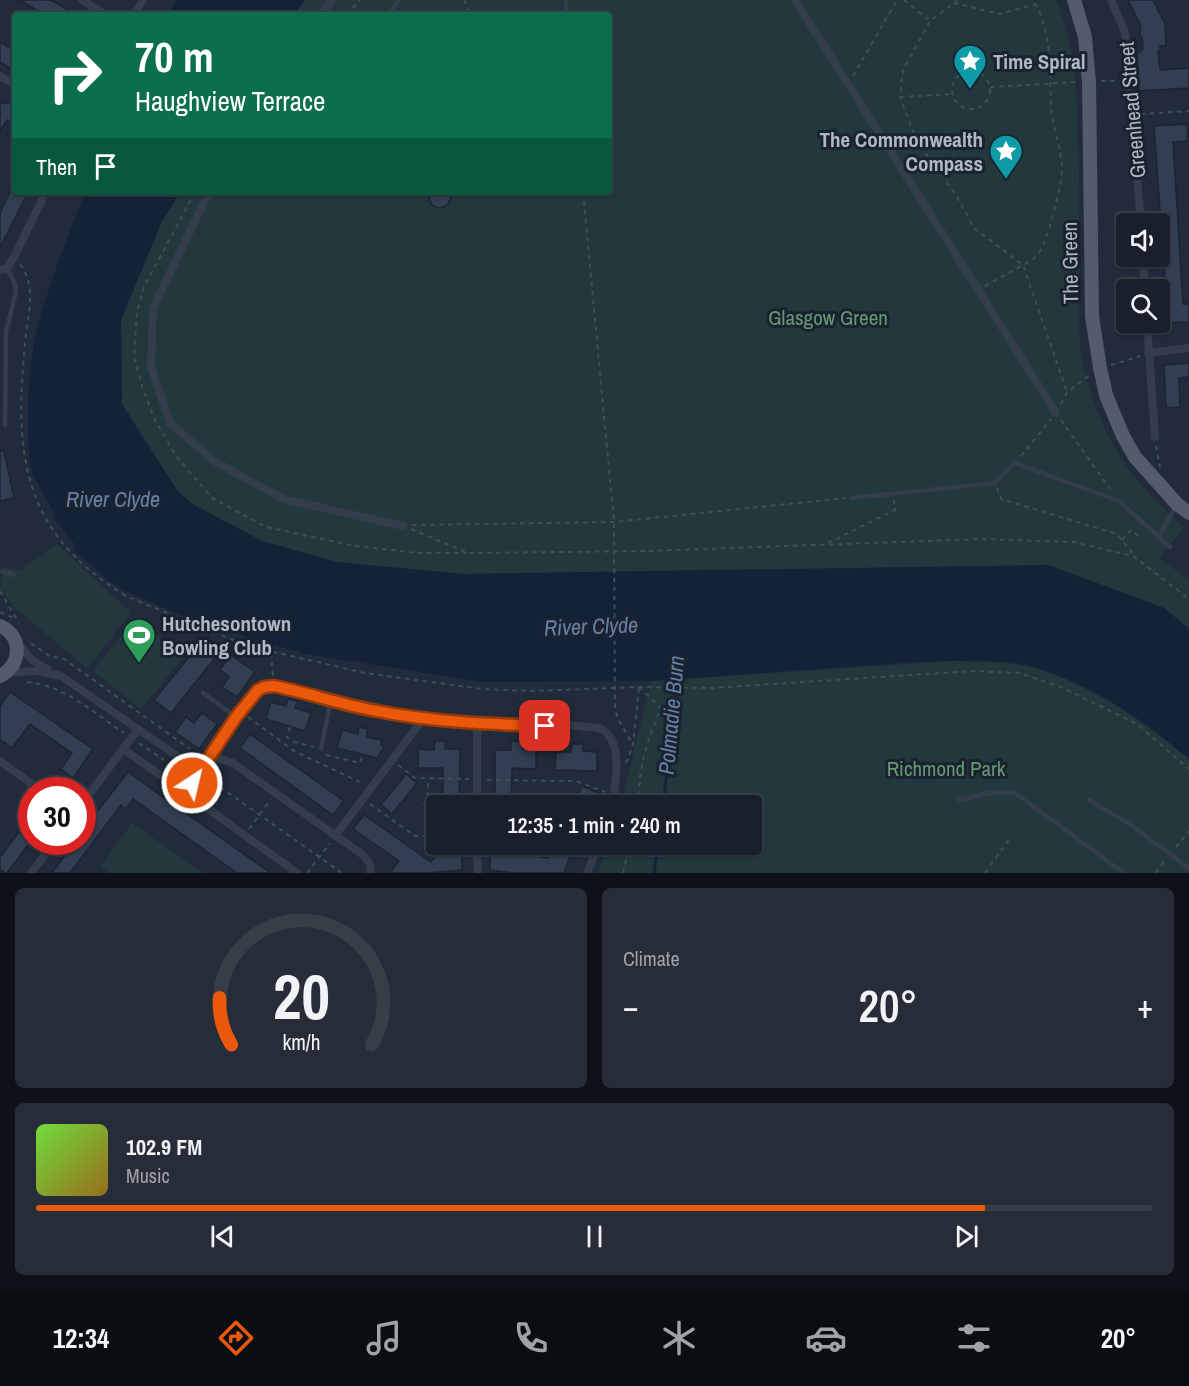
<!DOCTYPE html>
<html lang="en">
<head>
<meta charset="utf-8">
<style>
	body { margin:0; font-family:"Archivo Narrow",sans-serif; background:#262d38; color:#f1f3f6; height:100vh; display:flex; flex-direction:column; font-size:22px; white-space:nowrap }
	* { box-sizing:border-box; margin:0 }
	p { font-size:20px; color:#9fa3a9 }
	.icon { flex:none; width:33px; height:33px; fill:none; stroke:currentColor; stroke-width:2; stroke-linecap:round; stroke-linejoin:round }
	.map { position:relative; height:873px; overflow:hidden }
	.sheet { display:flex; flex-direction:column; gap:15px; padding:15px; background:#0e1218; flex:1 }
	.sheet>* { flex:none }
	.top-card { position:absolute; left:12px; top:12px; width:600px; height:183px; border-radius:6px; box-shadow:0 2px 4px #0004,0 0 0 2px #373e48; background:#0b6e4f; color:#fff; overflow:hidden }
	.fabs { position:absolute; left:1116px; top:213px; display:grid; gap:12px }
	.fabs a { display:grid; place-items:center; width:54px; height:54px; border-radius:6px; background:#19202c; box-shadow:0 2px 4px #0004,0 0 0 2px #373e48; font-size:30px }
	.speed { position:absolute; left:18px; top:777px; display:flex; gap:12px; font-size:30px; font-weight:700; text-align:center }
	.speed>* { display:grid; place-content:center; width:78px; height:78px; border-radius:50%; background:#19202c; box-shadow:0 2px 4px #0004,0 0 0 2px #373e48; line-height:1 }
	.speed .limit { border:9px solid #d22; background:#fff; color:#111 }
	.pin { position:absolute; display:grid; place-items:center; width:51px; height:51px; color:#fff; margin:-26px; border-radius:12px; box-shadow:0 3px 9px #0006 }
	.me { position:absolute; width:66px; margin:-33px; rotate:35deg; stroke-linejoin:round; filter:drop-shadow(0 0 4px #0008) }
	.turn { display:flex; align-items:center; gap:21px; height:126px; padding:0 24px; font-size:27px }
	.turn .icon { width:78px; height:78px; stroke-width:2.5 }
	.turn b { display:block; font-size:42px; line-height:51px }
	.then { display:flex; align-items:center; height:57px; padding:0 24px; background:#0003; gap:12px; font-size:22px }
	.big { font-size:45px; font-weight:600; line-height:1.1 }
	.sheet .widget { flex:1; display:flex; flex-direction:column; justify-content:center; gap:9px; min-width:0; padding:0 21px; border-radius:9px; background:#262d38 }
	.sheet .dial { align-items:center; gap:0 }
	.dial svg { height:156px; overflow:visible; fill:none; stroke:#373e48; stroke-width:7; stroke-linecap:round; text-anchor:middle }
	.dial text { fill:#f1f3f6; stroke:none }
	.song { display:flex; align-items:center; gap:18px }
	.cover { width:72px; height:72px; border-radius:9px; background:linear-gradient(135deg,hsl(100 70% 55%),hsl(40 70% 35%)) }
	.played { height:6px; border-radius:3px; background:linear-gradient(90deg,#ea580c 85%,#373e48 85%) }
	.keys { display:flex; justify-content:space-around; direction:ltr }
	.heat { display:flex; justify-content:space-between; align-items:center; font-size:33px; direction:ltr }
	.sheet .tiles { flex:1; display:grid; gap:15px; grid-template-columns:1fr 1fr }
	.widget:last-child { grid-column:span 2 }
	.trip { position:absolute; left:426px; top:795px; width:336px; height:60px; border-radius:6px; background:#19202c; box-shadow:0 2px 4px #0004,0 0 0 2px #373e48; font-weight:600; line-height:60px; text-align:center }
	.tabs { display:flex; height:96px; justify-content:space-around; align-items:center; background:#0a0d12; color:#9fa3a9 }
	.tabs .icon { width:42px; height:42px }
	.tabs .on { color:#ea580c }
	.tabs b { font-size:27px; color:#f1f3f6 }
	.map>svg:first-child { display:block }
</style>
</head>
<body>
<div class="map">
<svg width="1189" height="873" viewBox="0 0 1189 873">
	<rect width="100%" height="100%" fill="#212b3b"/>
	<!-- green -->
	<g fill="#23383c">
		<path d="M305,0H1056C1074,43 1077,88 1078,134C1080,181 1079,228 1079,275C1079,306 1077,339 1084,370C1092,402 1105,433 1123,461C1140,486 1163,508 1184,528L1159,558L1189,580V629L1164,608L1048,565L463,574L336,562L262,541L194,505L178,492L122,404L121,320L161,223L180,192H609V15H294Z"/>
		<path d="M57,544L131,613L87,668L16,609L0,589L3,568L21,570Z"/>
		<path d="M136,618L184,656L141,709L93,671Z"/>
		<path d="M954,661C982,662 1013,661 1041,670C1097,688 1144,721 1189,759V873H597L610,845L752,844V806L621,805L651,681Z"/>
		<path d="M132,823L203,873H110L101,866Z"/>
	</g>
	<!-- water -->
	<g fill="#142238">
		<path d="M176,0H305L294,15H169Z"/>
		<path d="M85,192H180L161,223L121,320L122,404L178,492L194,505L262,541L336,562L463,574L1048,565L1164,608L1189,629V759C1144,721 1097,688 1040,669C1002,657 956,661 917,662L651,681L482,682L306,654L198,623L123,590L109,581L73,549L76,546L53,517L55,515L33,475L30,466C26,417 27,362 41,314C53,273 70,232 85,192Z"/>
	</g>
	<g fill="none" stroke-linecap="round" stroke-linejoin="round">
		<!-- stream -->
		<g stroke="#142238" stroke-width="3">
			<path d="M663,806L678,676"/>
			<path d="M654,873L658,844"/>
		</g>
	</g>
	<!-- building -->
	<g fill="#323f52" stroke="#1c2431" stroke-width="1.5">
		<path d="M20,0H51L77,15H45Z"/>
		<path d="M1128,0H1153L1165,24L1166,45L1160,46V51H1158L1160,70L1189,68V88L1139,91L1137,54L1143,49L1142,37L1139,34L1141,31L1140,24Z"/>
		<path d="M0,42L15,51V71L0,62Z"/>
		<path d="M11,102L15,104V123L7,120L0,131V104Z"/>
		<path d="M1187,124L1188,141L1173,142L1183,304H1189V322L1168,323L1154,126Z"/>
		<path d="M10,192H28L0,248V213Z"/>
		<path d="M426,192H451V198L448,204L443,207L437,208L432,205Z"/>
		<path d="M1189,363V377L1179,378L1180,407L1166,408L1164,365Z"/>
		<path d="M0,451H4L14,498L0,501Z"/>
		<path d="M198,646L214,659L171,713L154,700Z"/>
		<path d="M231,655L255,672L237,697L222,687L229,677L220,670Z"/>
		<path d="M10,692L93,749L73,778L61,769L72,753L30,724L12,748L0,739V706Z"/>
		<path d="M288,699L297,701L295,708L311,713L305,731L266,719L271,702L286,706Z"/>
		<path d="M202,713L217,724L199,749L175,732L186,717L194,723Z"/>
		<path d="M359,727L368,729L366,737L382,740L381,744L384,747L377,758L337,748L342,730L358,734Z"/>
		<path d="M250,734L344,801L333,815L240,748Z"/>
		<path d="M435,741H446L445,749H460L459,806H443V768H418V749L434,750Z"/>
		<path d="M511,741L522,742V749L536,750V769L512,768L511,806H495V750H511Z"/>
		<path d="M572,744H583V751L597,752V771L555,770L556,752H571Z"/>
		<path d="M128,772L181,810L271,873H237L133,799L125,809L121,805L70,873H52L75,842H82V831Z"/>
		<path d="M406,774L417,783L392,814L381,805Z"/>
		<path d="M582,786L596,792L590,806H574Z"/>
		<path d="M32,815V840L7,873H5L0,869V857Z"/>
		<path d="M364,815L431,862L439,852L438,844H460L459,853H462V870L429,873H390L399,861L353,829Z"/>
		<path d="M493,844H513L512,853L548,858L553,844H574L564,873H515L490,870V854L492,853Z"/>
	</g>
	<g fill="none" stroke-linecap="round" stroke-linejoin="round">
		<!-- path -->
		<g stroke="#3b5154" stroke-width="2" stroke-dasharray="4.5 4.5" stroke-linecap="butt">
			<path d="M464,0L470,15"/>
			<path d="M904,0L930,21"/>
			<path d="M958,0L930,21L903,70L900,97L917,142L956,195L974,228L1023,265C1028,262 1034,259 1038,254C1048,241 1063,182 1062,166C1060,146 1053,127 1051,107C1050,75 1052,28 1033,0"/>
			<path d="M954,3L1000,14L1036,4"/>
			<path d="M347,15L360,0"/>
			<circle cx="971" cy="90" r="19"/>
			<path d="M853,76L897,0"/>
			<path d="M1101,81H1119"/>
			<path d="M990,87L1077,82"/>
			<path d="M900,97L953,94"/>
			<path d="M1141,114L1189,111"/>
			<path d="M195,192L144,287L137,311L135,339L134,357L142,386L154,418L176,456L212,498L266,527L355,546L418,553H466"/>
			<path d="M583,192L614,522L615,709L618,719L633,745"/>
			<path d="M20,264C36,285 29,310 26,334C14,450 18,530 126,596L248,646L365,673L482,689L532,691L639,687L712,688L972,671L1019,673L1061,687L1137,724L1189,769"/>
			<path d="M985,286L1023,265L1067,392"/>
			<path d="M1111,365L1140,356"/>
			<path d="M1061,404L1067,392L1090,375"/>
			<path d="M1061,420L1110,489"/>
			<path d="M1156,446L1160,467"/>
			<path d="M1021,456L1051,419"/>
			<path d="M997,488L1001,499L1117,534L1135,556"/>
			<path d="M412,525L614,522L846,498"/>
			<path d="M411,529L468,553L647,551L982,539L1073,542L1133,556L1189,599"/>
			<path d="M1122,540L1131,530L1137,535L1139,531"/>
			<path d="M828,543L895,510L894,500"/>
			<path d="M0,591L19,623"/>
			<path d="M0,612L16,619"/>
			<path d="M31,643L49,656L64,659L190,749"/>
			<path d="M271,653L273,677"/>
			<path d="M27,682C64,685 94,713 124,733"/>
			<path d="M639,687L661,708C648,739 636,771 640,806"/>
			<path d="M248,717L294,751L362,783"/>
			<path d="M290,727L287,737L294,742L314,747"/>
			<path d="M139,743L164,760"/>
			<path d="M326,755L360,763L363,754"/>
			<path d="M626,763L633,745L639,687"/>
			<path d="M398,765L415,778L469,779"/>
			<path d="M487,780L576,781L605,792"/>
			<path d="M204,783L213,782L342,873"/>
			<path d="M370,804L415,836H436"/>
			<path d="M424,805L428,792V779"/>
			<path d="M249,829L271,799"/>
			<path d="M541,844L540,850L544,855"/>
			<path d="M551,844L585,857"/>
			<path d="M1176,847L1189,831"/>
			<path d="M515,852L525,847V844"/>
			<path d="M307,873L330,843"/>
			<path d="M623,873L630,844"/>
			<path d="M985,873L1010,838"/>
			<path d="M1156,873L1166,859"/>
		</g>
		<!-- lane -->
		<g stroke="#343d4b" stroke-width="4.5">
			<path d="M566,0V15"/>
			<path d="M388,15L399,0"/>
			<path d="M5,425L6,332L16,291L15,284L7,268"/>
			<path d="M852,498L995,483L1015,463L1119,501L1170,547"/>
			<path d="M1159,536L1176,506"/>
			<path d="M0,571L14,575"/>
			<path d="M203,693L236,717"/>
			<path d="M321,749L331,700"/>
			<path d="M959,800L989,793H1015L1124,873"/>
			<path d="M1089,800L1128,823L1189,868"/>
		</g>
		<!-- street -->
		<g stroke="#343d4b" stroke-width="8">
			<path d="M82,0L106,15"/>
			<path d="M795,0L1056,413"/>
			<path d="M1111,0L1125,32L1141,224"/>
			<path d="M134,15L143,0"/>
			<path d="M321,15L332,0"/>
			<path d="M0,76L15,85"/>
			<path d="M209,192L153,308L151,367L170,423L214,461L283,499L403,526"/>
			<path d="M1143,256L1145,290"/>
			<path d="M0,270L7,268L14,257L46,192"/>
			<path d="M1147,322L1155,437"/>
			<path d="M1148,353L1189,348"/>
			<path d="M18,643L32,660L48,670"/>
			<path d="M5,673L37,671L61,676L180,758L193,761L221,759L233,763L363,855L371,866L370,873"/>
			<path d="M477,724V806"/>
			<path d="M123,749L170,782"/>
			<path d="M180,758C185,765 190,772 191,781C193,789 191,793 196,800L297,873"/>
			<path d="M0,761L40,790"/>
			<path d="M192,783L236,717L258,690L264,687L273,685C324,696 373,713 425,719C483,726 541,721 599,728C624,738 616,783 612,806"/>
			<path d="M82,804L138,729"/>
			<path d="M335,836L423,719"/>
			<path d="M477,844L478,873"/>
			<path d="M31,873L55,842"/>
			<path d="M587,873L599,844"/>
		</g>
		<!-- primary -->
		<g stroke="#525c6b" stroke-width="14">
			<path d="M1074,0L1085,37L1089,82L1092,316L1100,368L1106,395L1123,436L1135,457L1177,504L1189,513"/>
			<path d="M0,626C23,636 22,665 0,676"/>
		</g>
	</g>
	<g fill="none" stroke-linecap="round" stroke-linejoin="round">
		<!-- route casing -->
		<g stroke="#983908" stroke-width="15">
			<path id="route" d="M192,783L236,717L258,690L264,687L274,686C309,693 342,705 377,711C433,722 488,724 545,726"/>
		</g>
		<!-- route -->
		<use href="#route" stroke="#ea580c" stroke-width="10"/>
	</g>
	<!-- icons -->
	<defs>
		<g id="sight-pin" transform="scale(1.725)"><path d="M0 17L-7.5 6A9.5 9.5 0 1 1 7.5 6Z" fill="#0f9aa8" stroke="#1a222f"/><path d="M0-6L1.8-2.2L6-1.7L2.9 1.2L3.7 5.4L0 3.3L-3.7 5.4L-2.9 1.2L-6-1.7L-1.8-2.2Z" fill="#fff"/></g>
		<g id="stadium-pin" transform="scale(1.725)"><path d="M0 17L-7.5 6A9.5 9.5 0 1 1 7.5 6Z" fill="#2e9e5b" stroke="#1a222f"/><path d="M0-5a6.5 5 0 1 0 0 10a6.5 5 0 1 0 0-10ZM-3.5-1.8h7v3.6h-7Z" fill="#fff"/></g>
	</defs>
	<g fill-rule="evenodd">
		<use href="#sight-pin" x="970" y="61"/>
		<use href="#sight-pin" x="1006" y="151"/>
		<use href="#stadium-pin" x="139" y="635"/>
	</g>
	<g text-anchor="middle" dominant-baseline="central" stroke-width="6" stroke-linejoin="round" paint-order="stroke">
		<!-- poi labels -->
		<g font-size="21" font-weight="bold" fill="#afb8c7" stroke="#1a222f" text-anchor="start">
			<text x="993" y="61">Time Spiral</text>
			<text x="983" y="139" text-anchor="end">The Commonwealth<tspan x="983" dy="24">Compass</tspan></text>
			<text x="162" y="623">Hutchesontown<tspan x="162" dy="24">Bowling Club</tspan></text>
		</g>
		<!-- street labels -->
		<g font-size="21" fill="#afb8c7" stroke="#1a222f">
			<text transform="translate(1132 110) rotate(-95)">Greenhead Street</text>
			<text transform="translate(1070 263) rotate(-91)">The Green</text>
		</g>
		<!-- park labels -->
		<g font-size="21" fill="#659973" stroke="#1a222f">
			<text x="828" y="317">Glasgow Green</text>
			<text x="946" y="768">Richmond Park</text>
		</g>
		<!-- water labels -->
		<g font-size="22" font-style="italic" fill="#6780a8" stroke="#1a222f">
			<text x="113" y="499">River Clyde</text>
			<text transform="translate(591 626) rotate(-2)">River Clyde</text>
			<text transform="translate(671 715) rotate(-85)">Polmadie Burn</text>
		</g>
	</g>
</svg>
<div class="fabs">
<a><svg class="icon" aria-label="sound" viewBox="0 0 24 24"><path d="M4 9h4l5-4v14l-5-4H4zM17 9q2 3 0 6"/></svg></a>
<a><svg class="icon" aria-label="search" viewBox="0 0 24 24"><circle cx="10" cy="10" r="6"/><path d="M15 15l6 6"/></svg></a>
</div>
<div class="speed"><div class="limit">30</div></div>
<div class="pin" style="left:545px;top:726px;background:#d93025"><svg class="icon" aria-label="arrive" viewBox="0 0 24 24"><path d="M6 21V4h12l-3 4 3 4H6"/></svg></div>
<svg class="me" style="left:192px;top:783px" viewBox="-20 -20 40 40"><circle r="17" fill="#ea580c" stroke="#fff" stroke-width="3"/><path d="M0-11L8 9 0 5-8 9z" fill="#fff"/></svg>
<div class="trip">12:35 · 1 min · 240 m</div>
<div class="top-card">
<div class="turn"><svg class="icon" aria-label="right" viewBox="0 0 24 24"><path d="M7 20v-9h11M14 6l5 5-5 5"/></svg><div><b>70 m</b>Haughview Terrace</div></div>
<div class="then">Then<svg class="icon" aria-label="arrive" viewBox="0 0 24 24"><path d="M6 21V4h12l-3 4 3 4H6"/></svg></div>
</div>
</div>
<section class="sheet">
<div class="tiles">
<div class="widget dial"><svg viewBox="0 0 100 80">
<path d="M14 69A42 42 0 1 1 86 69"/>
<path d="M14 69A42 42 0 0 1 8 45" stroke="#ea580c"/>
<text x="50" y="56" font-size="32" font-weight="700">20</text>
<text x="50" y="72" font-size="11">km/h</text>
</svg></div>
<div class="widget"><p>Climate</p>
<div class="heat"><a>−</a><b class="big">20°</b><a>+</a></div>
</div>
<div class="widget">
<div class="song"><i class="cover"></i><div><b>102.9 FM</b><p>Music</p></div></div>
<div class="played"></div>
<div class="keys"><svg class="icon" aria-label="previous" viewBox="0 0 24 24"><path d="M18 5L8 12l10 7zM5 5v14"/></svg><svg class="icon" aria-label="pause" viewBox="0 0 24 24"><path d="M8 5v14M16 5v14"/></svg><svg class="icon" aria-label="next" viewBox="0 0 24 24"><path d="M6 5l10 7-10 7zM19 5v14"/></svg></div>
</div>
</div>
</section>
<nav class="tabs">
<b>12:34</b>
<svg class="icon on" aria-label="directions" viewBox="0 0 24 24"><path d="M12 3l9 9-9 9-9-9zM9 14v-3h6M13 9l2 2-2 2"/></svg>
<svg class="icon" aria-label="music" viewBox="0 0 24 24"><path d="M9 18V5l10-2v13"/><circle cx="6" cy="18" r="3"/><circle cx="16" cy="16" r="3"/></svg>
<svg class="icon" aria-label="phone" viewBox="0 0 24 24"><path d="M5 4h4l2 5-3 2q2 4 5 5l2-3 5 2v4C11 20 4 13 5 4z"/></svg>
<svg class="icon" aria-label="climate" viewBox="0 0 24 24"><path d="M12 3v18M4 7l16 10M4 17L20 7"/></svg>
<svg class="icon" aria-label="car" viewBox="0 0 24 24"><path d="M5 17H2v-5l4-1 3-4h7l3 4 3 1v5h-3M9 17h6M6 11h13"/><circle cx="7" cy="17" r="2"/><circle cx="17" cy="17" r="2"/></svg>
<svg class="icon" aria-label="filters" viewBox="0 0 24 24"><path d="M4 7h16M4 17h16"/><circle cx="9" cy="7" r="2"/><circle cx="15" cy="17" r="2"/></svg>
<b>20°</b>
</nav>
</body>
</html>
